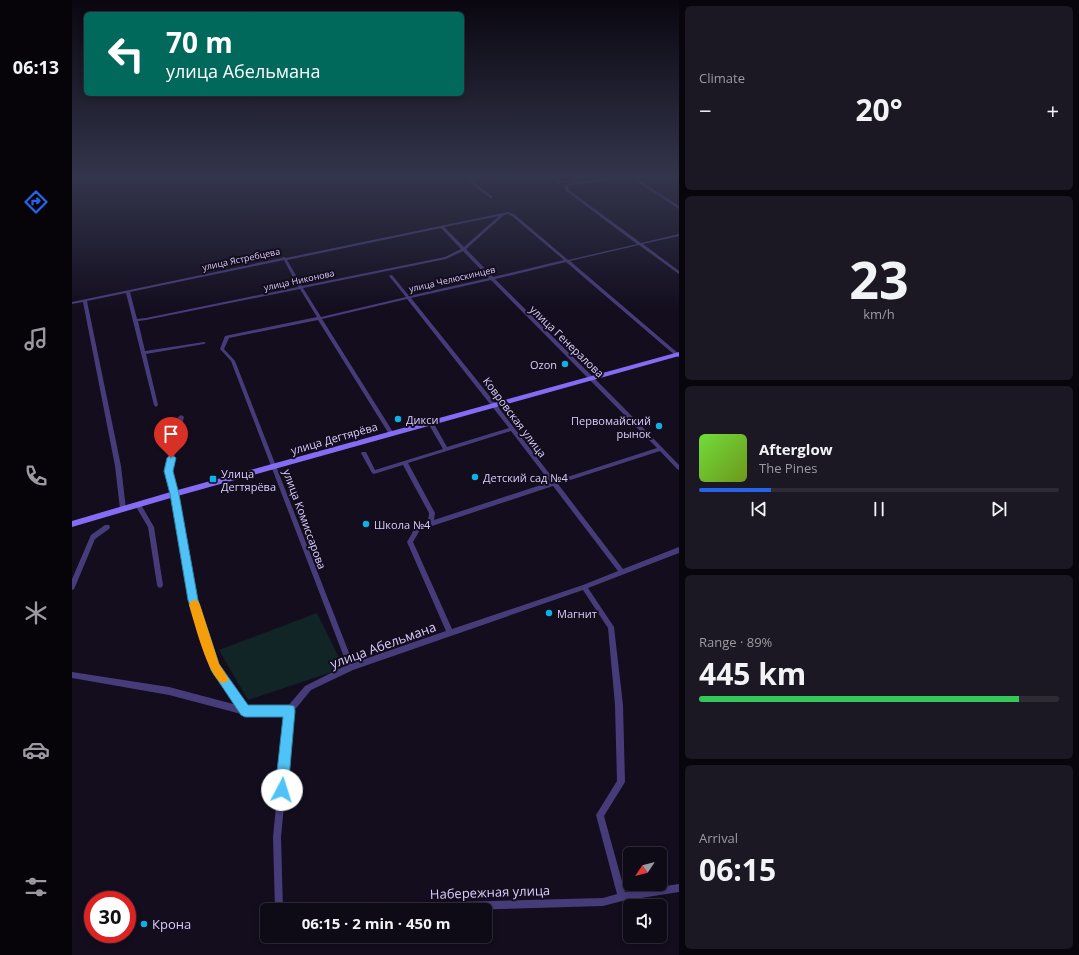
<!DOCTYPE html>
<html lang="en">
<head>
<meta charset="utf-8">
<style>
	body { margin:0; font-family:"Open Sans",sans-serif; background:#1c1823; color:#f1f3f6; height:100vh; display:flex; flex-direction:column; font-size:15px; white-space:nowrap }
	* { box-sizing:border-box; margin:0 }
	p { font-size:13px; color:#9b9aa1 }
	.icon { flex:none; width:22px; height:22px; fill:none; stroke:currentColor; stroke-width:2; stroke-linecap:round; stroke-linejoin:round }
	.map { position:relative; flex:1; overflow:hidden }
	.panel { display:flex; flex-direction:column; gap:6px; padding:6px; background:#08060c; width:400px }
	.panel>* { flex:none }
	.top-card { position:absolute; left:12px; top:12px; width:380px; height:84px; border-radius:6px; box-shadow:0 2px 6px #0003,0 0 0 1px #2e2b35; background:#00695c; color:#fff; overflow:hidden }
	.needle { width:26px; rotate:235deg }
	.buttons { position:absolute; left:551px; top:847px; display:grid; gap:8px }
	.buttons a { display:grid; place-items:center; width:44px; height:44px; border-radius:6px; background:#0e0a16; box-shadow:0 2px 6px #0003,0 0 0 1px #2e2b35; font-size:20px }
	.speed { position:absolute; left:12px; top:891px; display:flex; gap:8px; font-size:20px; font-weight:700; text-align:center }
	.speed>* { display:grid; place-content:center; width:52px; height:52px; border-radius:50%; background:#0e0a16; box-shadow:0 2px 6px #0003,0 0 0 1px #2e2b35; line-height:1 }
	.speed .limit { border:6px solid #d22; background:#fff; color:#111 }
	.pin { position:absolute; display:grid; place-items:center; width:34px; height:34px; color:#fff; margin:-41px -17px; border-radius:50% 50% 50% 0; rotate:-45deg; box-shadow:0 0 4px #0007 }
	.pin .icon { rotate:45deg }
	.me { position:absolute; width:44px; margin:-22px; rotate:5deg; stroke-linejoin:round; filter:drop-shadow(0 0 3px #0008) }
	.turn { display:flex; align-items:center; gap:14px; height:84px; padding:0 16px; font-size:18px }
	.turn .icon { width:52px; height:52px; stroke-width:2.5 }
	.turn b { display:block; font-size:28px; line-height:34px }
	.big { font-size:30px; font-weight:700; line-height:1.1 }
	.panel .tile { flex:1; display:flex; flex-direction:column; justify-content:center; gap:6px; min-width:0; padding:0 14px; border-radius:6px; background:#1c1823 }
	.panel .dial { align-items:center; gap:0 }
	.dial b { font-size:52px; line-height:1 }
	.song { display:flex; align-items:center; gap:12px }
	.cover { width:48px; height:48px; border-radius:6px; background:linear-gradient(135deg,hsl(100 70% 55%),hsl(80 70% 35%)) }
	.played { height:4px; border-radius:2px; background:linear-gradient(90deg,#2563eb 20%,#2e2b35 20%) }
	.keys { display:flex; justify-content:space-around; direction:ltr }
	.heat { display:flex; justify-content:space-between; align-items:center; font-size:22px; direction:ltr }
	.charge { height:6px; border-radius:3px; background:linear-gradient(90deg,#34c759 89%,#2e2b35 0) }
	.trip { position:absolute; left:188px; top:903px; width:232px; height:40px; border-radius:6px; background:#0e0a16; box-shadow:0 2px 6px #0003,0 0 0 1px #2e2b35; font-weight:700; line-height:40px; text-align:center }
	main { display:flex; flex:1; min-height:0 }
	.tabs { display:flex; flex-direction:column; width:72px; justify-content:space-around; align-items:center; background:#060409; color:#9b9aa1 }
	.tabs .icon { width:28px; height:28px }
	.tabs .active { color:#2563eb }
	.tabs b { font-size:18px; color:#f1f3f6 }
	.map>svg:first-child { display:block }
</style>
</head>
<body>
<main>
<nav class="tabs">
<b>06:13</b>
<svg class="icon active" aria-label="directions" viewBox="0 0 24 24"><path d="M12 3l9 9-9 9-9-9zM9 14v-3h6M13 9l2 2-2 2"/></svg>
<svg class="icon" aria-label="music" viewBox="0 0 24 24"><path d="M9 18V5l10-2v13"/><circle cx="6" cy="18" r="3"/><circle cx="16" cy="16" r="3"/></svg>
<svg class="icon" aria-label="phone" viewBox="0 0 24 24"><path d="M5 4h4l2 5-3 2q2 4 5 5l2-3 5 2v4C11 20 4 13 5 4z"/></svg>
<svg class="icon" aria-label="climate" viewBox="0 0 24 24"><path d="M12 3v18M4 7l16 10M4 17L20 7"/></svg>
<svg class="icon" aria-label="car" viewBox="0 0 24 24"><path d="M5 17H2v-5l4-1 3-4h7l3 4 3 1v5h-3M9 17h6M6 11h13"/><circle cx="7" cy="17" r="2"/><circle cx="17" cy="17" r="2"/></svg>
<svg class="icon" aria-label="filters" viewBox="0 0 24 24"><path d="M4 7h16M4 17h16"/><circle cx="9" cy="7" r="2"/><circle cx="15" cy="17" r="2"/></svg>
</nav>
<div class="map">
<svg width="607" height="955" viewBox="0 0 607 955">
	<rect width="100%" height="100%" fill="#130d1e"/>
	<!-- green -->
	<path fill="#112527" d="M245,613L272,668L176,700L147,650Z"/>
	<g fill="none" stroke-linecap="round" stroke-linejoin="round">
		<!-- street -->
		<g fill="#473c7a" fill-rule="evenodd">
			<path d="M2,177H5L0,181V178Z"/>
			<path d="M391,177H394L420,196V198H418Z"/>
			<path d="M513,177H518L486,184L484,183Z"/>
			<path d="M546,177H552L550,178L500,185L496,186L497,190L569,243L607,234V236L571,244L607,271V274L567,245L498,261L607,354V357H605L494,262L423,279L550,406L607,465V470L605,469L588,451L486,484L551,569L607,547V553L516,588L542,627L551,705L553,782L532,816L553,892L607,884V892L550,901L531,906L396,910H224L225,907L228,906L531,898L545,894L524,815L545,781L543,705L536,628L511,590L281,670L239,690L221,712L209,837L211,910H203L201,837L213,715H173L97,695L0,678V672L97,687L165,705L141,669L118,600L99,494L93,471L106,417L109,415L112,417L99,471L105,494L124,600L146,665L175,707H215L233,686L275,665L159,361L148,349L153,336L245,317L228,289L74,320L66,321L73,351L132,342L134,343L132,344L74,354L86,405L84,407L82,405L54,293L15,301L49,466L54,509L53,511H49L48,509L43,466L11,302L0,304V302L210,258L212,257L214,258L436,212L442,214L496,260L565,244L494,191L492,186L499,183ZM436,214L440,216L492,260L421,277L394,249L432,215ZM427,216L392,247L372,227ZM369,228L389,249L373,257L230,286L215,260ZM391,251L417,278L337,296L320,275H319L317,276L334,297L249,317L231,288L374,259ZM212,260L226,287L74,318L65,319L58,292ZM419,280L585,448L483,481L424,404L339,298ZM335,299L437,428L375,447L361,422H357L356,423L371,449L303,470L294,452H290L289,453L300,473L302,474L331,465L357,513L356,522L344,526L335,542L374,631L281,663L163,361L152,349L157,338L246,320L317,434L319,435L322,433L321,432L250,319ZM439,431L478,482L362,520L363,513L336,463ZM481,486L546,571L511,585L380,629L341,542L348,530Z"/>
			<path d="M558,177H562L607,206V209Z"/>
			<path d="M64,503H68L82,527L91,585L90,587L88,588L86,587L85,585L76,527L63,505Z"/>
			<path d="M33,525H37L38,527L37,529L23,539L3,587L2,589L0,590V579L19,535Z"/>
		</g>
		<!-- secondary -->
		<path fill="#846cf5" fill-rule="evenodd" d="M607,352V356L102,497L0,527V521L102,491Z"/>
	</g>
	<!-- sky -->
	<linearGradient id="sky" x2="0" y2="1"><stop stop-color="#0a0710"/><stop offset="0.57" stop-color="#33354c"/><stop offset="1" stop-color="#33354c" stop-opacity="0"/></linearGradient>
	<rect width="607" height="310" fill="url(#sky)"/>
	<!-- route -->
	<path fill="#4fc3f7" stroke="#337fa1" d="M99,454L104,458L101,471L107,494L126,600L147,664L176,705H217L222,706L223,711L216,790L214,795L210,797L205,795L203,790L211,717H173L169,715L139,670L116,600L98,494L92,471L95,458Z"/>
	<!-- slow -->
	<path fill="#f59e0b" d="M123,600L126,601L128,605L147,664L156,678L155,682L150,683C136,677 122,621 117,605L119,601Z"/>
	<!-- markers -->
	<g fill="#10afe5" stroke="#130d1e" stroke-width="1.5">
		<circle cx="493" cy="364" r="4"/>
		<circle cx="326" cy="419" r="4"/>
		<circle cx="587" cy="426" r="4"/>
		<circle cx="403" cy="477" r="4"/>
		<rect x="137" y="475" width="8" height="8" rx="2"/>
		<circle cx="294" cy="524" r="4"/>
		<circle cx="477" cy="613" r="4"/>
		<circle cx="72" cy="924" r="4"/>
	</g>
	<g text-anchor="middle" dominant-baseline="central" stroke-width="4" stroke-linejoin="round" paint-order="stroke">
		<!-- far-street labels -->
		<g font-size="9" fill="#dacefc" stroke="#130d1e">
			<text transform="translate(169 259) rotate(-12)">улица Ястребцева</text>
			<text transform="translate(380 279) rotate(-13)">улица Челюскинцев</text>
			<text transform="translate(227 280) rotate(-12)">улица Никонова</text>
		</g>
		<!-- street labels -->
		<g font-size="11" fill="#dacefc" stroke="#130d1e">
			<text transform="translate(495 341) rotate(44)">улица Генералова</text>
			<text transform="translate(443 417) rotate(53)">Ковровская улица</text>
			<text transform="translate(262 438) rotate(-16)">улица Дегтярёва</text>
			<text transform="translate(233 519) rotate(70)">улица Комиссарова</text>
		</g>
		<!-- poi labels -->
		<g font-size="11" fill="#dacefc" stroke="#130d1e" text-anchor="start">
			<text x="485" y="364" text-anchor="end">Ozon</text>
			<text x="334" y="419">Дикси</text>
			<text x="579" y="420" text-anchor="end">Первомайский<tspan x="579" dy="13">рынок</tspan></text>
			<text x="149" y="473">Улица<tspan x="149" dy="13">Дегтярёва</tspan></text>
			<text x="411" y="477">Детский сад №4</text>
			<text x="302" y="524">Школа №4</text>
			<text x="485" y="613">Магнит</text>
		</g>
		<!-- near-street labels -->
		<g font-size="13" fill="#dacefc" stroke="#130d1e">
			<text transform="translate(311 645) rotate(-20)">улица Абельмана</text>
			<text transform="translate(418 892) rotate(-2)">Набережная улица</text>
		</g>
		<!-- near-poi labels -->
		<g font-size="13" fill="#dacefc" stroke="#130d1e" text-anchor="start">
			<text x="80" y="924">Крона</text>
		</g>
	</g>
</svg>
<div class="buttons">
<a><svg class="needle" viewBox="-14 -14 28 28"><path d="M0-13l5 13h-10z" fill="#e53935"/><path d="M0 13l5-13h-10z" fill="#9b9aa1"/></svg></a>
<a><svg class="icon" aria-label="sound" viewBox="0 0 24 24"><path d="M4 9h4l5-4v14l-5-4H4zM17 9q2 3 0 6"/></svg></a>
</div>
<div class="speed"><div class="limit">30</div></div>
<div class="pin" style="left:99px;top:458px;background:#d93025"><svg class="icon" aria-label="arrive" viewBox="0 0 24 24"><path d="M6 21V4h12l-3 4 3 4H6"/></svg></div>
<svg class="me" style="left:210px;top:790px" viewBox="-20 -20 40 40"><circle r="19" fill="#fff"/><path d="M0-13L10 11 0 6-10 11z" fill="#4fc3f7"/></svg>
<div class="trip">06:15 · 2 min · 450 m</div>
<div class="top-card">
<div class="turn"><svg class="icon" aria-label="left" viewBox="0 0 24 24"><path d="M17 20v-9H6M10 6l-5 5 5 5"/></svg><div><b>70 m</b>улица Абельмана</div></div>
</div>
</div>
<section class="panel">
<div class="tile"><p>Climate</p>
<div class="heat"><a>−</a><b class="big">20°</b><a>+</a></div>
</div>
<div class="tile dial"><b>23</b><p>km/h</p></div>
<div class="tile">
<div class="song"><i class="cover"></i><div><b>Afterglow</b><p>The Pines</p></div></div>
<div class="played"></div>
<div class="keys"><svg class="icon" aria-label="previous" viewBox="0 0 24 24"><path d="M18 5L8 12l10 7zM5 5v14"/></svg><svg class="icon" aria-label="pause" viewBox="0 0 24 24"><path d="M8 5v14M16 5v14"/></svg><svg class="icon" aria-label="next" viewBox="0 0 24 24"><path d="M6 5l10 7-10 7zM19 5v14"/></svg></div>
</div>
<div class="tile"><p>Range · 89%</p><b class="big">445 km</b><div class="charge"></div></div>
<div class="tile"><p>Arrival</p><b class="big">06:15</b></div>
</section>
</main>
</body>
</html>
